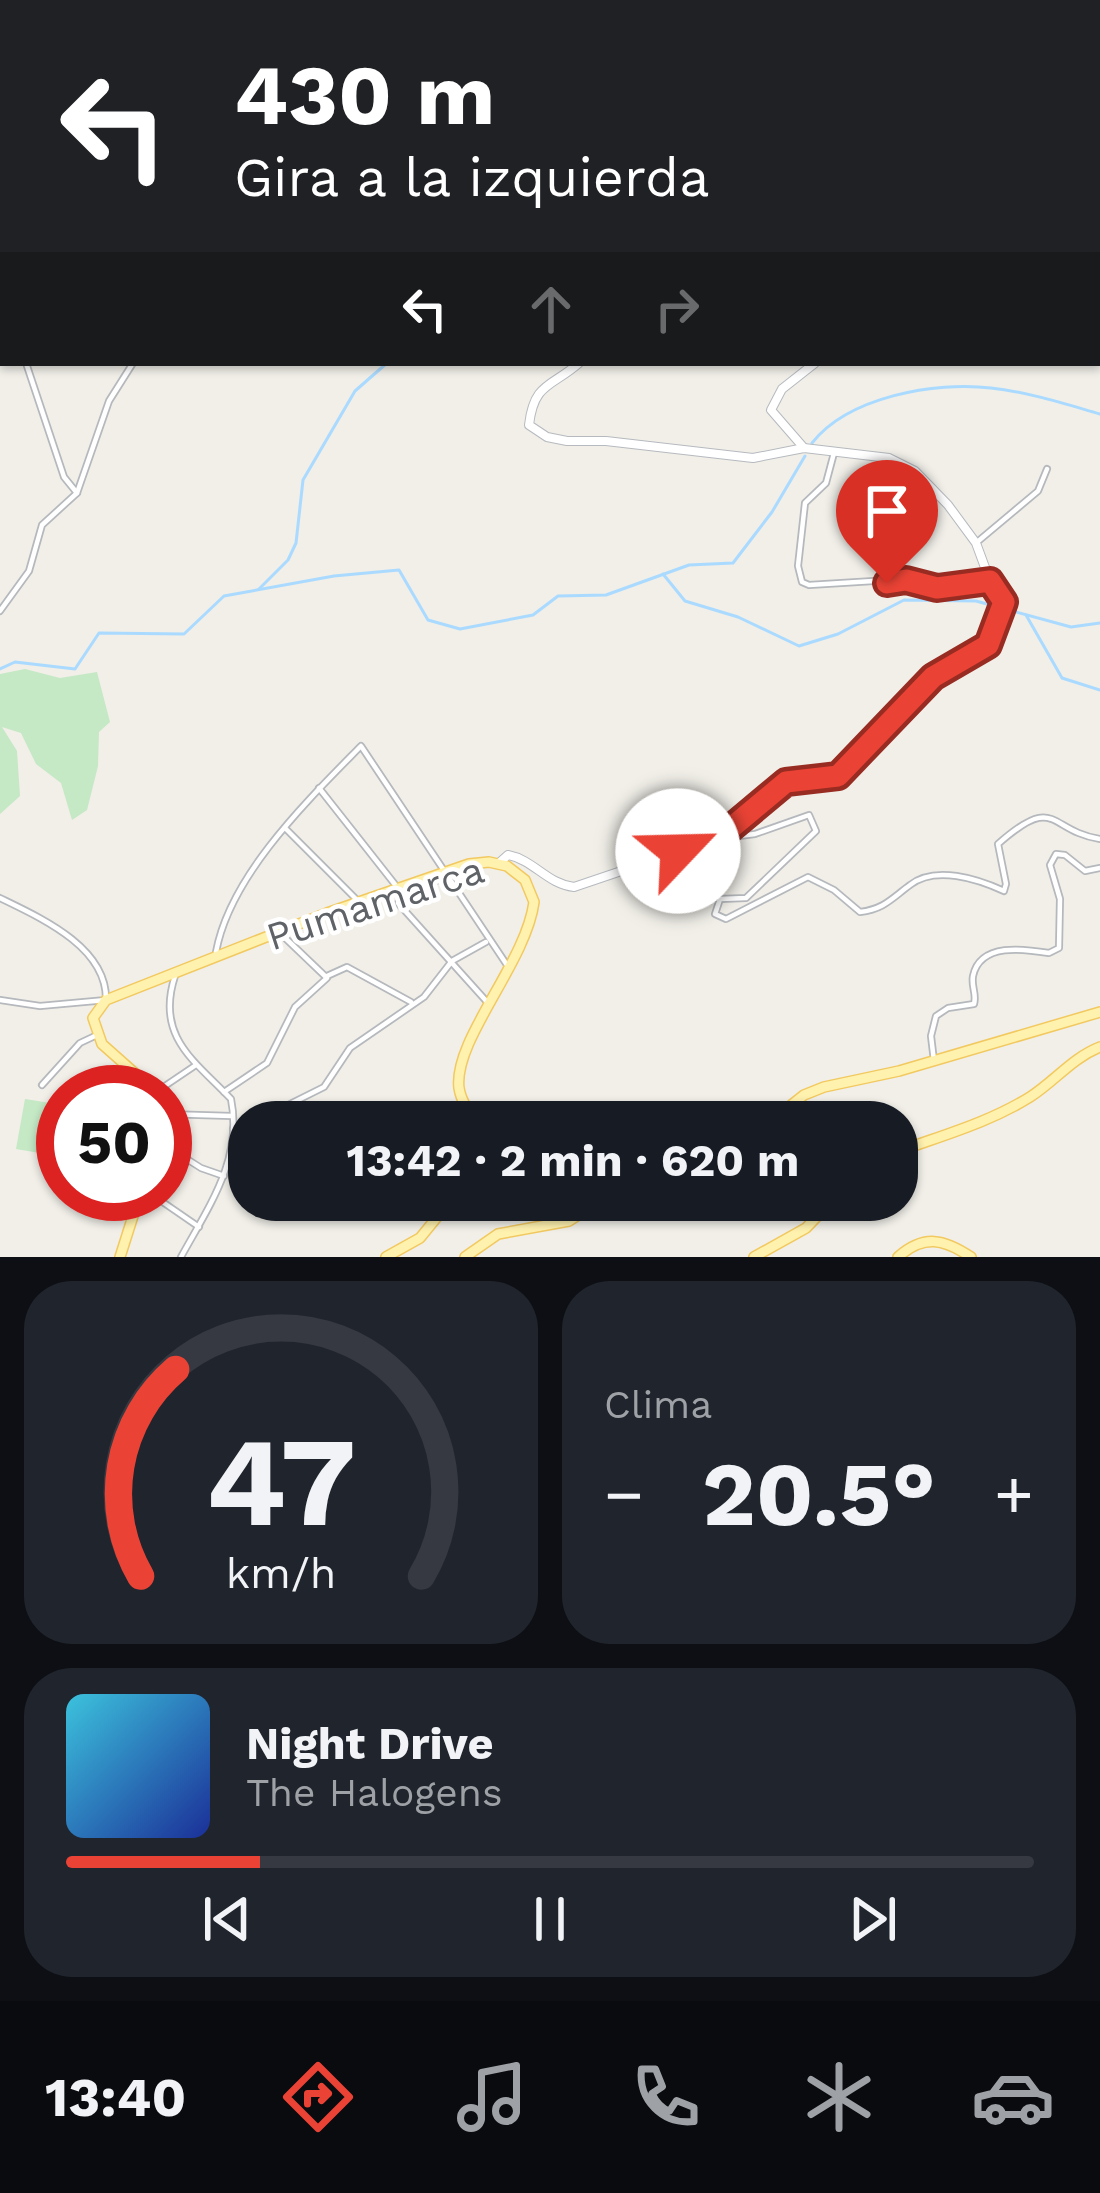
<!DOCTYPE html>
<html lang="es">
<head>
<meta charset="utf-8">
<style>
	body { margin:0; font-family:"Work Sans",sans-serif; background:#20242c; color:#f1f3f6; height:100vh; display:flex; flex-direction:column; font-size:45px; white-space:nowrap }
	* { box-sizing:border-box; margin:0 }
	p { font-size:39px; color:#9ea1a6 }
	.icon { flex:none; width:66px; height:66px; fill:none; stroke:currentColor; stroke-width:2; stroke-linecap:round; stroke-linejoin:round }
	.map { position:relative; height:1257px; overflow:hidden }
	.panel { display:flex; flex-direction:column; gap:24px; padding:24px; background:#0d0f14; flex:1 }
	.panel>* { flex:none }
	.hud { position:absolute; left:0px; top:0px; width:1101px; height:366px; box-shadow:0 3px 9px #0004; background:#202124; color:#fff; overflow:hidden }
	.speed { position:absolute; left:36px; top:1065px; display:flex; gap:24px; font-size:60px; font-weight:700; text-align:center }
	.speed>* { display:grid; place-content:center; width:156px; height:156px; border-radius:50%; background:#171b24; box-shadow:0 3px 9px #0004; line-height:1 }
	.speed .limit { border:18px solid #d22; background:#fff; color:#111 }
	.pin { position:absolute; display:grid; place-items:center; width:102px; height:102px; color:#fff; margin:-123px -51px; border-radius:50% 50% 50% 0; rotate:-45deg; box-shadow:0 0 12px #0007 }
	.pin .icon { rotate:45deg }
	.me { position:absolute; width:132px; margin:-66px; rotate:66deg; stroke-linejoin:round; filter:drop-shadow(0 0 9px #0008) }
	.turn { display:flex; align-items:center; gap:42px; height:252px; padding:0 36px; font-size:54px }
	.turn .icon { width:156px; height:156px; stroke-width:2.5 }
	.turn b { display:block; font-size:84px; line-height:102px }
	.lanes { display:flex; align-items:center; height:114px; padding:0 36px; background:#0003; justify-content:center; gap:60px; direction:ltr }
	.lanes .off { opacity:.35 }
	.big { font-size:90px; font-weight:700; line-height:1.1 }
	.panel .widget { flex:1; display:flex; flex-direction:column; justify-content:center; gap:18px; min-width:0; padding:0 42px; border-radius:48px; background:#20242c }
	.panel .dial { align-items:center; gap:0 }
	.dial svg { height:312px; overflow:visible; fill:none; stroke:#363941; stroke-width:7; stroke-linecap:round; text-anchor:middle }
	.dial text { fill:#f1f3f6; stroke:none }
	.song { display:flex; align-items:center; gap:36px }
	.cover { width:144px; height:144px; border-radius:18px; background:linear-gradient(135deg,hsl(190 70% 55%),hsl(230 70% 35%)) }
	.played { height:12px; border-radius:6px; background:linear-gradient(90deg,#ea4335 20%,#363941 20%) }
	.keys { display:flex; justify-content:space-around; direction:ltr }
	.heat { display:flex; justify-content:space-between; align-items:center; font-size:66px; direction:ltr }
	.panel .tiles { flex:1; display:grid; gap:24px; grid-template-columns:1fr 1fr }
	.widget:last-child { grid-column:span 2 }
	.trip { position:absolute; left:228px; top:1101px; width:690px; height:120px; border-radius:48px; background:#171b24; box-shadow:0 3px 9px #0004; font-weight:700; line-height:120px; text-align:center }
	.tab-bar { display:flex; height:192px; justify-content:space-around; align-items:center; background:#090b0e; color:#9ea1a6 }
	.tab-bar .icon { width:84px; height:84px }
	.tab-bar .current { color:#ea4335 }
	.tab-bar b { font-size:54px; color:#f1f3f6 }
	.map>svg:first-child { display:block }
</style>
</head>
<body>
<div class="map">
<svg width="1100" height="1257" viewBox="0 0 1100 1257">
	<rect width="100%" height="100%" fill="#f1efe8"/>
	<!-- green -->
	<g fill="#c5e8c5">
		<path d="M25,669L60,678L97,672L110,722L99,732L98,766L87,810L72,820L61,783L36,764L21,733L2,727L17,751L20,796L0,814V674Z"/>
		<path d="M25,1099L63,1105V1157L16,1149Z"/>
	</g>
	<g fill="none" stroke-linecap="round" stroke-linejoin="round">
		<!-- stream -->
		<g stroke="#aadaff" stroke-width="3">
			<path d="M571,3V0"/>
			<path d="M670,3L672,0"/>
			<path d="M812,443C848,397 935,381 991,388C1028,392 1065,404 1100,414"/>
			<path d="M663,574L685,601L738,617L799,646L838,634L904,600L976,601L1071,627L1100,623"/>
			<path d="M259,589L288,560L296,543L303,480L355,391L387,363"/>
			<path d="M1026,615L1062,678L1100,690"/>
			<path d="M0,669L15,662L75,669L99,633L184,634L224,596L334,576L399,570L428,620L460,629L533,615L558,596L606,595L689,565L733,563L772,512L805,456"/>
		</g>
		<!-- street casing -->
		<g stroke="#b5b8bc" stroke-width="8">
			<g id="street">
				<path d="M228,0L230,3"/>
				<path d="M108,3L109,0"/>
				<path d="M432,3L438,0"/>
				<path d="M0,9L3,11"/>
				<path d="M0,127L3,129"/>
				<path d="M0,326L3,324"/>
				<path d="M0,331L3,334"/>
				<path d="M26,363L64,477L77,493"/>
				<path d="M834,453L826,483L805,503L798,566L802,582L809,585L906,579L937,588L990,581"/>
				<path d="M976,543L1038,491L1047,469"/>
				<path d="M0,611L29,571L42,525L77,493L109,401L133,363"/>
				<path d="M319,788L397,887"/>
				<path d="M285,828L357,900"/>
				<path d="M716,839L755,834L809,815L816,831L746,898L720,899L715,914L726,919L808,877L834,890L860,912C884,909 891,899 910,885C935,865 978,879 1004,891L1006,884L998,844C1057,792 1048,831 1100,839"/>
				<path d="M448,877L420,886L398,903L488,1003"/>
				<path d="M0,898C41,918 107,947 106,1000L40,1006L0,1000"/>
				<path d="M216,952C230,875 308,800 361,746L509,968"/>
				<path d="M175,976C155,1037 195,1061 231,1099C243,1159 209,1206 181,1257"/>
				<path d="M327,976L347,967L411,1002"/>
				<path d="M934,1061L931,1036L936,1016L948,1008L974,1004C977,994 971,987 973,976C980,942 1025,949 1049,953L1059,948L1060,899L1050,865L1056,854L1065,855L1085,871L1100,868"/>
				<path d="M42,1085L80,1043L97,1035"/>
				<path d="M156,1092L196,1065"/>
				<path d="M224,1092L267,1063L295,1007L327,978L281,934"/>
				<path d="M165,1114L232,1116"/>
				<path d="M254,1122L324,1087L350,1048L424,997L452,961L486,942"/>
				<path d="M233,1129L249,1124"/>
				<path d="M165,1145L201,1168L224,1176"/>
				<path d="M48,1159L63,1164"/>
				<path d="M151,1194L199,1227"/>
			</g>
		</g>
		<!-- secondary casing -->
		<g stroke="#b6babf" stroke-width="10">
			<g id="secondary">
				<path d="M1002,0L1004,3"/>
				<path d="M533,3L535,0"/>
				<path d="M711,3L712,0"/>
				<path d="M0,267L3,265"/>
				<path d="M804,448L771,410L782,389L815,363"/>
				<path d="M499,863L508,855C534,860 547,884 574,887L713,840L786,782L839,776L933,677L988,645L1003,602L990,581L976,543L948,505L915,471L889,458L804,448L753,458L606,441H567L547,437L529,425C534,382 552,387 579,363"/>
			</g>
		</g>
		<!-- primary casing -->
		<g stroke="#f2c960" stroke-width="12">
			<g id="primary">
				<path d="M156,1092L102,1044L93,1018L106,1000L327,913L469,864L489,862L507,866L525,880L534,902C526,963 453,1040 459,1088C461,1101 469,1112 476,1122"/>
				<path d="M770,1122L804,1095L824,1087L899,1071L1100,1012"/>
				<path d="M897,1152C943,1135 988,1123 1030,1097C1055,1081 1072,1058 1100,1047"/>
				<path d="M120,1257L140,1194"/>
				<path d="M386,1257L420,1238L451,1200"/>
				<path d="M465,1257L498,1234L569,1221L602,1200"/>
				<path d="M754,1257L806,1228L833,1200"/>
				<path d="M898,1257C924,1234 944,1239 971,1257"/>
			</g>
		</g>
		<!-- street -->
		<use href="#street" stroke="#fff" stroke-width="4.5"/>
		<!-- secondary -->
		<use href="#secondary" stroke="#fff" stroke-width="8"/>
		<!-- primary -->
		<use href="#primary" stroke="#fff2af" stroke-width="9"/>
	</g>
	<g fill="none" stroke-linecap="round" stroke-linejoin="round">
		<!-- route casing -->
		<g stroke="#982c22" stroke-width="30">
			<path id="route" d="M678,851L725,833L786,782L838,776L933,677L988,645L1004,602L990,581L937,588L906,580L887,583"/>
		</g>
		<!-- route -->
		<use href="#route" stroke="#ea4335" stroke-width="21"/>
	</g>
	<g text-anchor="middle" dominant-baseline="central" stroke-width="9" stroke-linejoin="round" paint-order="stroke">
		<!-- street labels -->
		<g font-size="39" fill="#5f6368" stroke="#fff">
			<text transform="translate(375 903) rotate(-18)">Pumamarca</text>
		</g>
	</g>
</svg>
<div class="speed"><div class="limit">50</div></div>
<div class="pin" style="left:887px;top:583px;background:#d93025"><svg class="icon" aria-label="arrive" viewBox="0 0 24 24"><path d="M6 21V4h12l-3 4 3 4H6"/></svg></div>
<svg class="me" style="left:678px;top:851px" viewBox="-20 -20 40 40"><circle r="19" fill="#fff"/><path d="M0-13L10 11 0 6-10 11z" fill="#ea4335"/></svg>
<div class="trip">13:42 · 2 min · 620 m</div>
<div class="hud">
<div class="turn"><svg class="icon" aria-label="left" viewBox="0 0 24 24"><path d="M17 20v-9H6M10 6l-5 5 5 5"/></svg><div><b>430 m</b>Gira a la izquierda</div></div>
<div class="lanes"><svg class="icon" aria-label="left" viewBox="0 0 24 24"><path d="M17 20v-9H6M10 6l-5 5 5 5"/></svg><svg class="icon off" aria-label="ahead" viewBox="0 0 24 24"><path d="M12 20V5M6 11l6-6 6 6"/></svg><svg class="icon off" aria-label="right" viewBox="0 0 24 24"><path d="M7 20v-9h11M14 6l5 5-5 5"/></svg></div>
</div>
</div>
<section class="panel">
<div class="tiles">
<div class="widget dial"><svg viewBox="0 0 100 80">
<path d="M14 69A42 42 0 1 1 86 69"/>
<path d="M14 69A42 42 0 0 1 23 16" stroke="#ea4335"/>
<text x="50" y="56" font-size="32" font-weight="700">47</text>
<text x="50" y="72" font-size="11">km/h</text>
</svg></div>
<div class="widget"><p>Clima</p>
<div class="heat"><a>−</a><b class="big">20.5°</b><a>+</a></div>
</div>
<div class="widget">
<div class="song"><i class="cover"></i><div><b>Night Drive</b><p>The Halogens</p></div></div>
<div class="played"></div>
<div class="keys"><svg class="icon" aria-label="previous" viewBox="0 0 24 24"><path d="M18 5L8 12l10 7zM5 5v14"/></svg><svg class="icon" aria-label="pause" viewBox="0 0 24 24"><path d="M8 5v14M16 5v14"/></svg><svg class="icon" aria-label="next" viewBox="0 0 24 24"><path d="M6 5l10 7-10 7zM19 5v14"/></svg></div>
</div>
</div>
</section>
<nav class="tab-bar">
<b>13:40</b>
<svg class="icon current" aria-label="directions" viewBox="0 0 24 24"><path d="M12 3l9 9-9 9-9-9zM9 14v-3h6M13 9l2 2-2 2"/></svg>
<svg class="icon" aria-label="music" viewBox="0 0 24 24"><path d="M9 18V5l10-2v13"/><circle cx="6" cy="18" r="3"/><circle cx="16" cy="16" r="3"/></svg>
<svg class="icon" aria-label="phone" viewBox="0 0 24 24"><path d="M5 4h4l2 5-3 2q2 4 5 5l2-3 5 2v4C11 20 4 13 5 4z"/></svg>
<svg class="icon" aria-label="climate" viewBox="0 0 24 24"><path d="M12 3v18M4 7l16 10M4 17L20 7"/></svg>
<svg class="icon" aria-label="car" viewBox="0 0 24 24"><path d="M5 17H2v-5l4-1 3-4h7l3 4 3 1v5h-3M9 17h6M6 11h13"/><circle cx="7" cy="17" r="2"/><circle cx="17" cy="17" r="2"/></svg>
</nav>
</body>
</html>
